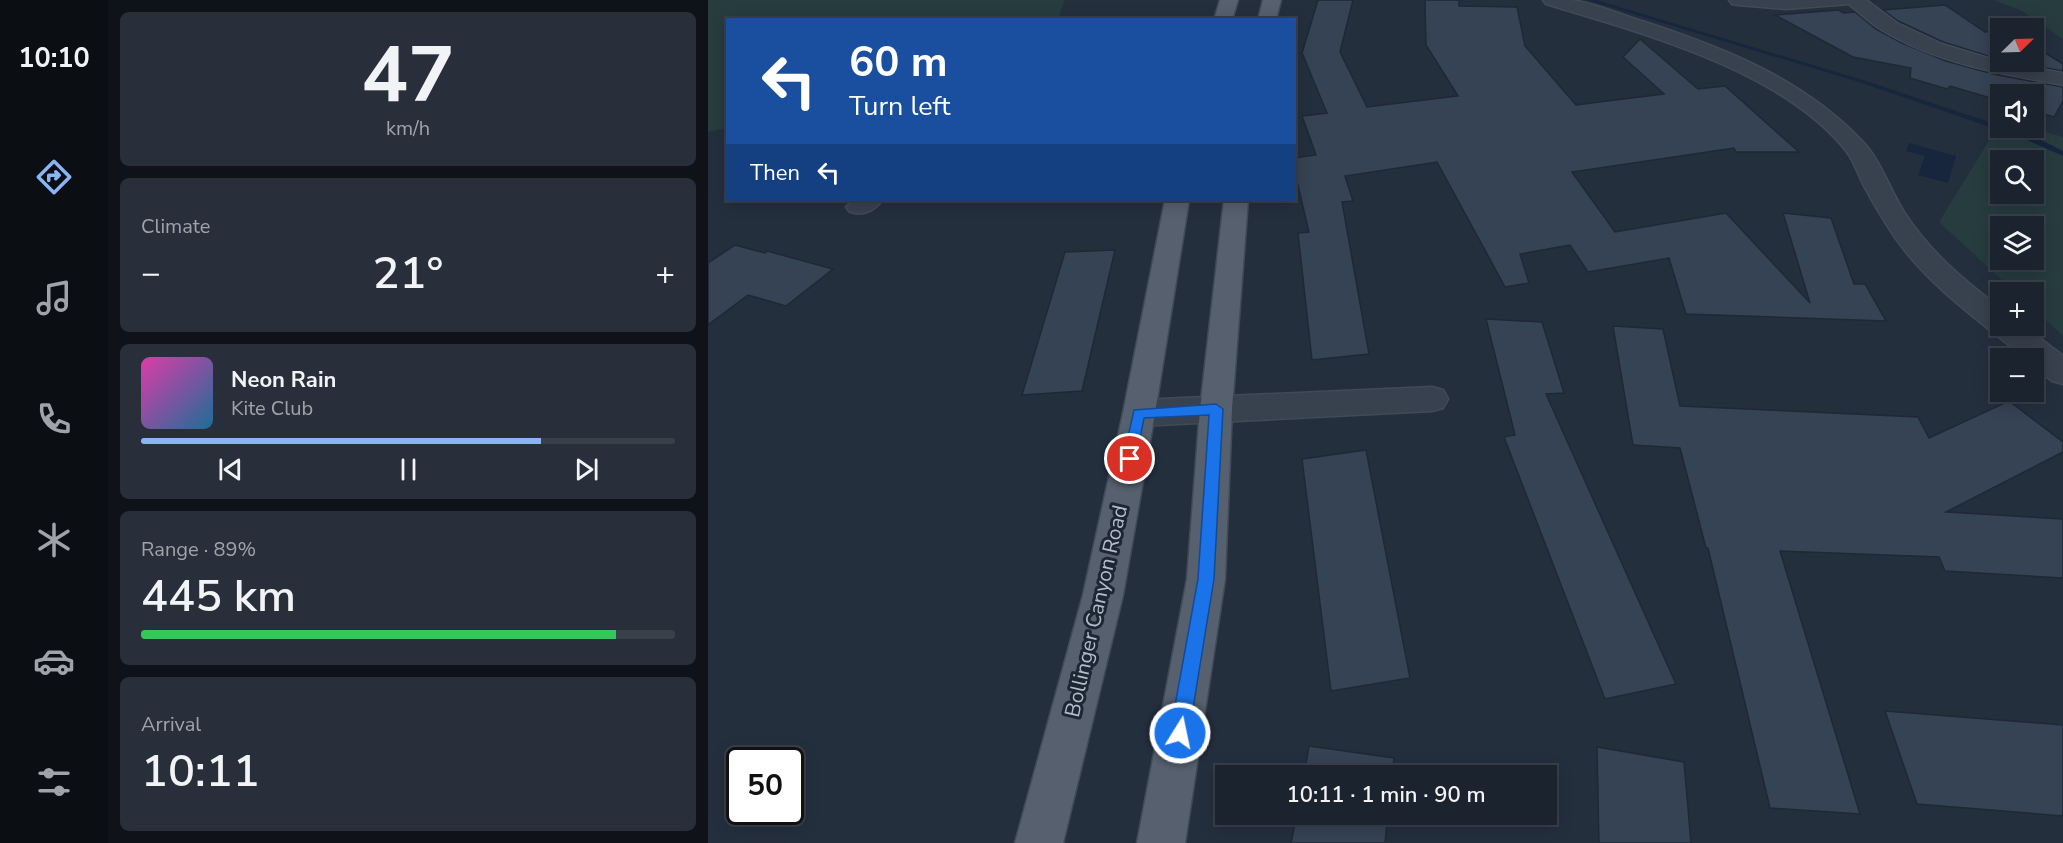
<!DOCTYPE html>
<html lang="en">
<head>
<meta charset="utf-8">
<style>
	body { margin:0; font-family:"Nunito Sans",sans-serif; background:#282f3a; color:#f1f3f6; height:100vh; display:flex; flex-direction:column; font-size:22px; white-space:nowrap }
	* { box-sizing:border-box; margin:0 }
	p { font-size:20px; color:#a0a4aa }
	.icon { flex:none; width:33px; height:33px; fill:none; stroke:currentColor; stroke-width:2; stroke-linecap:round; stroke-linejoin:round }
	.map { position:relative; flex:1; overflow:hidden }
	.side { display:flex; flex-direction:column; gap:12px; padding:12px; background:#0f1319; width:600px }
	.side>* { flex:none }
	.top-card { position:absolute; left:18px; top:18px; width:570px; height:183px; border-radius:0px; box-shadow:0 3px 15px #0003,0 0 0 2px #39404a; background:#1a4fa0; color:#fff; overflow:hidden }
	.needle { width:39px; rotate:67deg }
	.controls { position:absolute; left:1282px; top:18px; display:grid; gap:12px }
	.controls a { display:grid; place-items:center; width:54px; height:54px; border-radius:0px; background:#1b232e; box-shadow:0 3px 15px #0003,0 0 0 2px #39404a; font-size:30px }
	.speed { position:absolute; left:18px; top:747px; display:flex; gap:12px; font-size:30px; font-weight:700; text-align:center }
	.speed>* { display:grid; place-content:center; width:78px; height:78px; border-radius:50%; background:#1b232e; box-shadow:0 3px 15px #0003,0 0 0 2px #39404a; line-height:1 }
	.speed .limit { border:3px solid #111; border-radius:9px; background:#fff; color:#111 }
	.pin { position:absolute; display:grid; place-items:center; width:51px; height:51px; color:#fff; margin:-26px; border:3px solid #fff; border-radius:50%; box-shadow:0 2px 6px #0007 }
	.me { position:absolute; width:66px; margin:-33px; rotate:10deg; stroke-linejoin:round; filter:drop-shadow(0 0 4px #0008) }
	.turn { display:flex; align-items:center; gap:21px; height:126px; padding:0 24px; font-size:27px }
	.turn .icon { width:78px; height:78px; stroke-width:2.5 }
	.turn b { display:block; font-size:42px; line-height:51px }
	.then { display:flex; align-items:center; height:57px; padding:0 24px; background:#0003; gap:12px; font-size:22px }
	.big { font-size:45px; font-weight:600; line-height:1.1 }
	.side .tile { flex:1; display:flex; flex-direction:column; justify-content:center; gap:9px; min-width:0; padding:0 21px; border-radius:9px; background:#282f3a }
	.side .dial { align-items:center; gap:0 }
	.dial b { font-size:78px; line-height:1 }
	.song { display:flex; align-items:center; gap:18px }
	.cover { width:72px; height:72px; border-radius:9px; background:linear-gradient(135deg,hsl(320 70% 55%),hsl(200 70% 35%)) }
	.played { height:6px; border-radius:3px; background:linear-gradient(90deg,#8ab4f8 75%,#39404a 75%) }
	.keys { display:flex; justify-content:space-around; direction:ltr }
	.heat { display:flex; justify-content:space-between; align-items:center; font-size:33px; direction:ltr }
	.charge { height:9px; border-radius:4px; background:linear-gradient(90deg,#34c759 89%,#39404a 0) }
	.trip { position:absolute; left:507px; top:765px; width:342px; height:60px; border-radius:0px; background:#1b232e; box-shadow:0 3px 15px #0003,0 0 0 2px #39404a; font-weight:600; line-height:60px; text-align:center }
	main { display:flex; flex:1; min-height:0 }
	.dock { display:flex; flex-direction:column; width:108px; justify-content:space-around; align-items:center; background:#0b0e12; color:#a0a4aa }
	.dock .icon { width:42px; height:42px }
	.dock .active { color:#8ab4f8 }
	.dock b { font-size:27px; color:#f1f3f6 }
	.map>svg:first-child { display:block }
</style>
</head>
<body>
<main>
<nav class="dock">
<b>10:10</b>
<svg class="icon active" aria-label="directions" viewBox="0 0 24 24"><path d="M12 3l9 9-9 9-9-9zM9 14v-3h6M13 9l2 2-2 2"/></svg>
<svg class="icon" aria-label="music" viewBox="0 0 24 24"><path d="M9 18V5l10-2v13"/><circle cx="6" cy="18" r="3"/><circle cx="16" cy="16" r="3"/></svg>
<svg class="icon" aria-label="phone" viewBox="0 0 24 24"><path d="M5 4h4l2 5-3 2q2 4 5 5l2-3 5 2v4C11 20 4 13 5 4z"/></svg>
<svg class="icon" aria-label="climate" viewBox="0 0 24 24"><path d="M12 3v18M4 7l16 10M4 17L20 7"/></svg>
<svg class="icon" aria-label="car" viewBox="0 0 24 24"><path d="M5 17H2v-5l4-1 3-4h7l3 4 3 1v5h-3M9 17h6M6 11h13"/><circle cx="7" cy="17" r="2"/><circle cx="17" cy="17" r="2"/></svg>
<svg class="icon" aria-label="filters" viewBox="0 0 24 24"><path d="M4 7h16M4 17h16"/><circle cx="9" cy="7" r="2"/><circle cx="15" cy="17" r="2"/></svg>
</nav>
<section class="side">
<div class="tile dial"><b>47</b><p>km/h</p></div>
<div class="tile"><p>Climate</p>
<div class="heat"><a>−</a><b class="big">21°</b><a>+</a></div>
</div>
<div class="tile">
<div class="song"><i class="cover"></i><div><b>Neon Rain</b><p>Kite Club</p></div></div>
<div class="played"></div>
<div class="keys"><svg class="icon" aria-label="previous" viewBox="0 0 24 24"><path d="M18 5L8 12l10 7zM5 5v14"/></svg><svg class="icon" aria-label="pause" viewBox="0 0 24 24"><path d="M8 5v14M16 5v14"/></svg><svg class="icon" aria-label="next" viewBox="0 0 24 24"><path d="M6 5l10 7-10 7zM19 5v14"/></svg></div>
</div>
<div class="tile"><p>Range · 89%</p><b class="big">445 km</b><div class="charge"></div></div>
<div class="tile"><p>Arrival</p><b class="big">10:11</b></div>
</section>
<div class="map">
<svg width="1355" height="843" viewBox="0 0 1355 843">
	<rect width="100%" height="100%" fill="#242f3e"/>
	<!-- green -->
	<g fill="#263c3f" fill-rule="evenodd">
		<path d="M0,0H357L350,19L20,20L19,128L0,132Z"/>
		<path d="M1286,0H1355V39L1314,11Z"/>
		<path d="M1293,121V128H1324L1355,137V336L1326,309V292H1307L1231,222ZM1293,160H1326V194H1293ZM1293,226H1326V260H1293Z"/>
	</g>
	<!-- water -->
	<path fill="#17263c" d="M1201,143L1248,156L1240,183L1210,175L1217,156L1198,151Z"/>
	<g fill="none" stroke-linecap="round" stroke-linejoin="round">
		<!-- stream -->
		<path fill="#17263c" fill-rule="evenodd" d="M879,0H888L1155,80L1293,126V128C1314,128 1336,142 1355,151V156L1317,139L1151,82Z"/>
	</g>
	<!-- building -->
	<g fill="#364354" stroke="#1f2835" stroke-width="1.5">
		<path d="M610,0H645L632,52L659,107L750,96L718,45L717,0H751V6L809,7L817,46L868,105L956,94L915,57L932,39L990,89L1017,86L1091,152H1028L1026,148L864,172L907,232L1018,213L1102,303L1075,213L1123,218L1146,284H1157L1178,321L978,314L961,258L880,272L862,245L812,254L821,283L797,287L729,162L637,176L645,201L634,202L661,354L604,360L590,233L601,232L586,169V158L608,155L594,116L619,113L594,53Z"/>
		<path d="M1237,5L1277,32L1293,30V60L1235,42L1190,21L1175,10Z"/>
		<path d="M1131,10L1135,13L1147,12L1168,29L1194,43L1238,61L1285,74L1355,87V101L1346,117L1326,111V94H1293V101L1242,86L1239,89L1202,78L1203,68L1145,57L1067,15Z"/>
		<path d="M1326,46L1355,64V71L1303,62H1326Z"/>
		<path d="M27,245L57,253L59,251L125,269L78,306L40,295L0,325V263Z"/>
		<path d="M407,250L374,391L314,395L357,252Z"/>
		<path d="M778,319L834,322L856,393L838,394L968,684L897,699L796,437L807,435Z"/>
		<path d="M905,326L955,329L972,406L1210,417L1221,438L1301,401L1355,442V452L1238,512L1355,519V578L1237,571L1231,557L1072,551L1152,814L1062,808L1000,548H998L972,448L925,445Z"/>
		<path d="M658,450L702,678L623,691L594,459Z"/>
		<path d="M1177,711L1355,725V816L1209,804Z"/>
		<path d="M601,746L686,758L684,776H596Z"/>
		<path d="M889,747L976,762L983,843H891Z"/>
		<path d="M589,814H680L677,843H583Z"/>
	</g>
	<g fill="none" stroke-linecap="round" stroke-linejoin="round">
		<!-- minor casing -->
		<g stroke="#414a57" stroke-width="3">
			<g id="minor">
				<path d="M835,0C844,0 854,0 863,0C887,3 913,15 937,22C1016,48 1096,79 1155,142C1173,161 1182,190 1196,212C1221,251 1256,281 1293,308V326H1316L1355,356V384L1344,381L1326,366V358H1317C1272,321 1222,287 1188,239C1176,221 1165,203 1155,184C1150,174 1146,161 1139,152C1075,70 933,33 838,4Z"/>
				<path d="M1021,0H1158L1189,23L1234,44L1293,62L1355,73V85C1294,74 1228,63 1174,30C1162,23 1152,13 1141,4L1078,9L1030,5L1024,4Z"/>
				<path d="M146,200H174C167,211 155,216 142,212L138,207Z"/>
				<path d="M724,387L735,390L740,399L735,408L724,411L431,426L419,422L415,413L419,404L431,400Z"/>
			</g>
		</g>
		<!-- major casing -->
		<g stroke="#414a57" stroke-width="3">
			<g id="major">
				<path d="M512,0H530L524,20H506Z"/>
				<path d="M555,0H573L568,20H550Z"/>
				<path d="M457,200H481L447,413L415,595L355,843H307L375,595L415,413Z"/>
				<path d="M516,200H540L524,409L517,579L477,843H429L479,579L492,409Z"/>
			</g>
		</g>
		<!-- minor -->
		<use href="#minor" fill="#38414e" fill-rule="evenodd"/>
		<!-- major -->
		<use href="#major" fill="#56606e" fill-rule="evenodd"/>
	</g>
	<!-- route -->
	<path fill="#1a73e8" stroke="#114b97" stroke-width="1.5" d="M508,404L515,409L506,579L481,733L478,740L472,742L465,740L462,733L490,579L501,415L436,418L427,463H417L415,459L426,410Z"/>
	<g text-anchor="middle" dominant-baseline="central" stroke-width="6" stroke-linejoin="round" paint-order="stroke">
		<!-- street labels -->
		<g font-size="21" fill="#b4bcc9" stroke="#1d2633">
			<text transform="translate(388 611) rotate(-77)">Bollinger Canyon Road</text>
		</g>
	</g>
</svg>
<div class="controls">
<a><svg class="needle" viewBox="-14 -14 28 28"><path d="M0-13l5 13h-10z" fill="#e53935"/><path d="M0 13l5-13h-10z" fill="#a0a4aa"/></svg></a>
<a><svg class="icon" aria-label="sound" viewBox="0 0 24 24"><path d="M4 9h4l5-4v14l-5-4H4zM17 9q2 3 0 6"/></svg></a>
<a><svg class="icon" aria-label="search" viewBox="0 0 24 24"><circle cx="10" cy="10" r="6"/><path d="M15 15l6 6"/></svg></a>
<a><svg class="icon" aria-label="layers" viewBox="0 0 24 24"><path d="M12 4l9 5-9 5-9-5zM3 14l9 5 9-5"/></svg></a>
<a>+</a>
<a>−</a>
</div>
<div class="speed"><div class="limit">50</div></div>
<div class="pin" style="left:422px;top:459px;background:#d93025"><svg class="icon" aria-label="arrive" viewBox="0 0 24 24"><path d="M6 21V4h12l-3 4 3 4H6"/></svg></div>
<svg class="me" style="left:472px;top:733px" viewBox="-20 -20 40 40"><circle r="17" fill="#1a73e8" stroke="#fff" stroke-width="3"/><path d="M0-11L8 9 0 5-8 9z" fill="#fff"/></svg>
<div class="trip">10:11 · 1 min · 90 m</div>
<div class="top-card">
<div class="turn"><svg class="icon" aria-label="left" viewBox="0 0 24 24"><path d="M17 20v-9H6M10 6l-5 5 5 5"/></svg><div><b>60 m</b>Turn left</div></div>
<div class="then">Then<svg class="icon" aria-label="left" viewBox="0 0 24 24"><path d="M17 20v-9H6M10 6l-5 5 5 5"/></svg></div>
</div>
</div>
</main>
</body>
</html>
